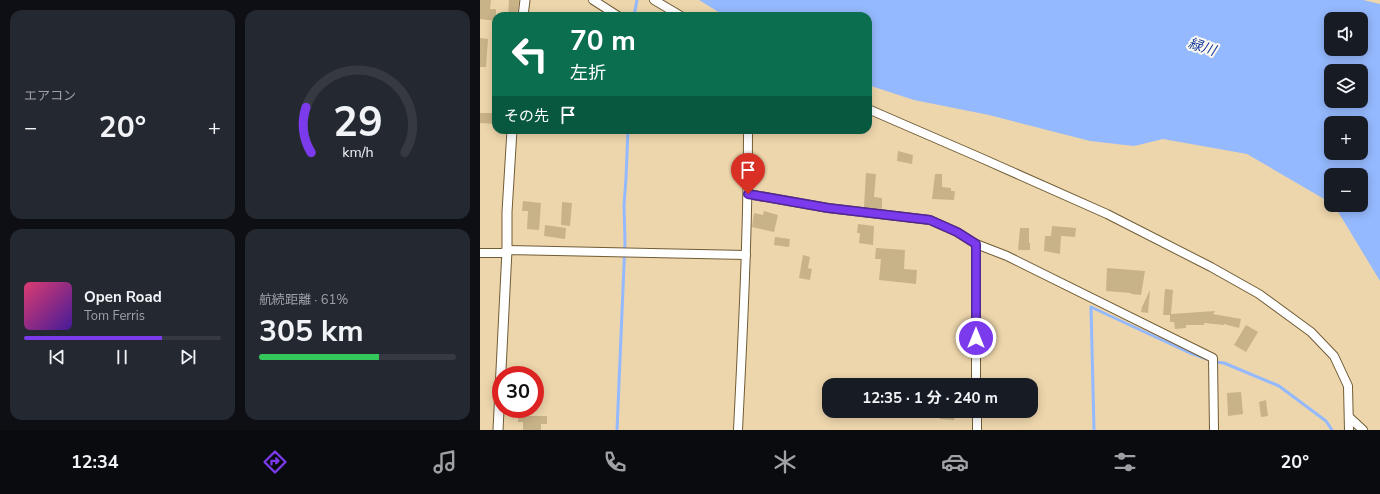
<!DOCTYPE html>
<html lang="ja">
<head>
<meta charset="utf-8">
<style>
	body { margin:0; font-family:"Nunito Sans","Noto Sans JP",sans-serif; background:#242831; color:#f1f3f6; height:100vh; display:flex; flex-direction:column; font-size:15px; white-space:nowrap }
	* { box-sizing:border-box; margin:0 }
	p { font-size:13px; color:#9ea1a6 }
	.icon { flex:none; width:22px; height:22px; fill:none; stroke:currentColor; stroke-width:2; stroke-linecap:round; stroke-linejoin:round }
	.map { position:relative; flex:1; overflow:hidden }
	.side { display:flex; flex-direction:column; gap:10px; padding:10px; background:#0d0f14; width:480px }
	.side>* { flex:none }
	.hud { position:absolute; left:12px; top:12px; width:380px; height:122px; border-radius:12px; box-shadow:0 2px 10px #0003; background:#0b6e4f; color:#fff; overflow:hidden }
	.controls { position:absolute; left:844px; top:12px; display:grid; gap:8px }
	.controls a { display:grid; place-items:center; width:44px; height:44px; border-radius:8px; background:#171b24; box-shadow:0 2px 10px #0003; font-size:20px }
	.speed { position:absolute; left:12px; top:366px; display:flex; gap:8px; font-size:20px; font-weight:700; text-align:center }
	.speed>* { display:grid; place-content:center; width:52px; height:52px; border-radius:50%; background:#171b24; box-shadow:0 2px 10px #0003; line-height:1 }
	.speed .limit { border:6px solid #d22; background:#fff; color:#111 }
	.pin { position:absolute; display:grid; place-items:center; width:34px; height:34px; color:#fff; margin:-41px -17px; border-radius:50% 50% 50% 0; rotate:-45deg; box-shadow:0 0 4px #0007 }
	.pin .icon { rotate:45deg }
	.me { position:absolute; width:44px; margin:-22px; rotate:0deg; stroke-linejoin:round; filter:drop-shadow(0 0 3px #0008) }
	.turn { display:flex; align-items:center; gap:14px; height:84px; padding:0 12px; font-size:18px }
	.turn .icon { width:52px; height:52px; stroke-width:2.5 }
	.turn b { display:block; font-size:28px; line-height:34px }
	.then { display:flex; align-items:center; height:38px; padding:0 12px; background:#0003; gap:8px; font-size:15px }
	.big { font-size:30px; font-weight:700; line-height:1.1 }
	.side .card { flex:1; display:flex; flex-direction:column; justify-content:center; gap:6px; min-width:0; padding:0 14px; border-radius:12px; background:#242831 }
	.side .dial { align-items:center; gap:0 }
	.dial svg { height:104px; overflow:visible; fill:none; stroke:#363941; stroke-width:7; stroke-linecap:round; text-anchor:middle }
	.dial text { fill:#f1f3f6; stroke:none }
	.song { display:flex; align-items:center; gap:12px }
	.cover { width:48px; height:48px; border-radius:6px; background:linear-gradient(135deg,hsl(340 70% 55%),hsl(260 70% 35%)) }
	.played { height:4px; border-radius:2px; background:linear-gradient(90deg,#7c3aed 70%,#363941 70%) }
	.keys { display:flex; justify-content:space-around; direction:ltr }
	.heat { display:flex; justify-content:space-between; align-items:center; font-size:22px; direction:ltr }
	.charge { height:6px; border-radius:3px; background:linear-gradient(90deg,#34c759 61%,#363941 0) }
	.side .tiles { flex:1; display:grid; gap:10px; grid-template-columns:repeat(2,1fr) }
	.trip { position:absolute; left:342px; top:378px; width:216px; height:40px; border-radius:12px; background:#171b24; box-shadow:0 2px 10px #0003; font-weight:700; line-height:40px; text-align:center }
	.tabs { display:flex; height:64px; justify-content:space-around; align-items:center; background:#090b0e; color:#9ea1a6 }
	.tabs .icon { width:28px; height:28px }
	.tabs .on { color:#7c3aed }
	.tabs b { font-size:18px; color:#f1f3f6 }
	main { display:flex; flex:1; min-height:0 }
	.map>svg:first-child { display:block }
</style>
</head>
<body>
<main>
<section class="side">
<div class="tiles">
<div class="card"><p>エアコン</p>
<div class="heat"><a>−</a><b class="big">20°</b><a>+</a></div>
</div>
<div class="card dial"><svg viewBox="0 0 100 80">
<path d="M14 69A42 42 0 1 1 86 69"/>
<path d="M14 69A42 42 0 0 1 10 34" stroke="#7c3aed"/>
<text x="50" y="56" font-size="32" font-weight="700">29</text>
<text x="50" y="72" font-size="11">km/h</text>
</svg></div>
<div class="card">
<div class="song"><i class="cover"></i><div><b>Open Road</b><p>Tom Ferris</p></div></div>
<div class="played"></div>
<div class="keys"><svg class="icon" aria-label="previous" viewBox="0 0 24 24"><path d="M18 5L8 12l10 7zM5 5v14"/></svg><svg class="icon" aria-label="pause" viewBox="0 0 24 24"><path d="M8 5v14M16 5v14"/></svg><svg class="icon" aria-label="next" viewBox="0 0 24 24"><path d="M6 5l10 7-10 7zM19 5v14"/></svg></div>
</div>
<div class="card"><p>航続距離 · 61%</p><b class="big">305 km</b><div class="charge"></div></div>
</div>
</section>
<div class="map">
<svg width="900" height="430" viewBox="0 0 900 430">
	<rect width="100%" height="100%" fill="#edd6ac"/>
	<!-- water -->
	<path fill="#95b9fe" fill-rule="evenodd" d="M219,0H883L900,4V281L854,205H881V175H851V203L767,154L683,139L654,146L610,141L509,115L434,100L388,85V16H245ZM851,19H881V49H851ZM851,71H881V101H851ZM851,123H881V153H851Z"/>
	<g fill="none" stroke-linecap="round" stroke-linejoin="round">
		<!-- stream -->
		<g stroke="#95b9fe" stroke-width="3">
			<path d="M154,16L157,0"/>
			<path d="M734,362L744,363L799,386L846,421L852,430"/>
			<path d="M137,430L145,242L144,205L146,178L148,130"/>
			<path d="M614,430L611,307L710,353L727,359"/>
		</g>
	</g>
	<!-- building -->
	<g fill="#c8b288">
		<path d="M0,0H11L10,9H16V21L0,19Z"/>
		<path d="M29,0H39L37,16H28Z"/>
		<path d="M0,38L8,39L6,67H0Z"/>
		<path d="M0,113H16V124L0,123Z"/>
		<path d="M418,151L433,155L432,164L417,161Z"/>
		<path d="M386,173L396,174L394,197L402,198V209L384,207Z"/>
		<path d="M455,174H462V187L471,188V191H475L474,200L452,199Z"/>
		<path d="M43,201L61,203L59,230L47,229L48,211H42Z"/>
		<path d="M82,202L92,203L90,226L81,225Z"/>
		<path d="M284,211L298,215L294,232L272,227L274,213L283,215Z"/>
		<path d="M378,224L394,226L393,245L379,243L380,233H377Z"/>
		<path d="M65,225L86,228L85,239L64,236Z"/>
		<path d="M572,226L596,228L595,237L581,236L580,254L564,251L565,236H571Z"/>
		<path d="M540,228H549V243H550V250H538Z"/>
		<path d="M295,237L310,239L309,247L294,245Z"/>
		<path d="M396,248L425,250L424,269L437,270L436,284L399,280L401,259H395Z"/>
		<path d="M323,255L330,257L328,268L332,269L330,280L319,278Z"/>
		<path d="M627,268L665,271L661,295L651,294V293L626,291Z"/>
		<path d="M685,289L693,290L691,314L735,311L733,314L761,319L759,328L744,324V325L724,323V325H706V328L695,329L694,322H690V315H683Z"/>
		<path d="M670,290L668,313L661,312L662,307Z"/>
		<path d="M766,325L778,332L766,352L754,345Z"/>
		<path d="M761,392L763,414L748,416L747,393Z"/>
		<path d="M786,400L788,416L781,417L779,402Z"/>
		<path d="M38,409H49L48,416H67V424H61V430H43V422H38Z"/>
		<path d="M460,411H475L474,420L460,419Z"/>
	</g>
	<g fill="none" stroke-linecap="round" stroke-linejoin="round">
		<!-- minor casing -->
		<g stroke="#705c35" stroke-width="10">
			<g id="minor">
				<path d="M113,0L138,16"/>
				<path d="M174,0L201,16"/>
				<path d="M388,109L501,158L627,214L731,267L779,294L831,332L854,356L868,386L869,430"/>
				<path d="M268,194L348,208L450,220L477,232L496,244L527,256L733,358L734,430"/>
				<path d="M496,244V385"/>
				<path d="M0,253H23L27,250L266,255"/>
				<path d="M497,411V430"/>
				<path d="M869,417L883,430"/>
				<path d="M258,430C263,330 268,230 268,130"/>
			</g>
		</g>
		<!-- tertiary casing -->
		<g stroke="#705c35" stroke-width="11">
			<g id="tertiary">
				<path d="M43,16L45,0"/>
				<path d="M18,430L27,250V212L32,130"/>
			</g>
		</g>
		<!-- minor -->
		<use href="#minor" stroke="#fff" stroke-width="8"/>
		<!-- tertiary -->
		<use href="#tertiary" stroke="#fff" stroke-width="9"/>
	</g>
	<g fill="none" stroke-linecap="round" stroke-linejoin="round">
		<!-- route casing -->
		<g stroke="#51269a" stroke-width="10">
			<path id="route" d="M268,194L348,208L450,220L477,232L496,244V338"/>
		</g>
		<!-- route -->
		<use href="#route" stroke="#7c3aed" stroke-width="7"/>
	</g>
	<g text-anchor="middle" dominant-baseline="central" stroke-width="4" stroke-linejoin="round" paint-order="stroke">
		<!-- water labels -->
		<g font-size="14" font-style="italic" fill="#123c9c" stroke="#fefaf1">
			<text transform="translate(722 47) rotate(18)">緑川</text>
		</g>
	</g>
</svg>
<div class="controls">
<a><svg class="icon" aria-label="sound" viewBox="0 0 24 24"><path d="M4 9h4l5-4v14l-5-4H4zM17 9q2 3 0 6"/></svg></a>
<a><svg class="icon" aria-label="layers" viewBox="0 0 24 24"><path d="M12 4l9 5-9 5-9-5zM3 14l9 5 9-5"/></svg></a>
<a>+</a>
<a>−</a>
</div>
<div class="speed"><div class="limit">30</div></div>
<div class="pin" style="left:268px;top:194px;background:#d93025"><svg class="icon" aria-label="arrive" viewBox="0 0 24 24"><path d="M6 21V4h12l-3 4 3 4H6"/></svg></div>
<svg class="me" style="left:496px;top:338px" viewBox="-20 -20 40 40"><circle r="17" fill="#7c3aed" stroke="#fff" stroke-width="3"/><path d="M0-11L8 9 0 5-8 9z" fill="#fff"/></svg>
<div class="trip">12:35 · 1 分 · 240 m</div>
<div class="hud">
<div class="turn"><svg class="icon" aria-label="left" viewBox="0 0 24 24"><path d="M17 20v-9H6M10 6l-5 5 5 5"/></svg><div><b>70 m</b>左折</div></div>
<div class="then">その先<svg class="icon" aria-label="arrive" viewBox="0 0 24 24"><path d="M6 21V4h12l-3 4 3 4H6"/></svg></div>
</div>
</div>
</main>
<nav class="tabs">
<b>12:34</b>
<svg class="icon on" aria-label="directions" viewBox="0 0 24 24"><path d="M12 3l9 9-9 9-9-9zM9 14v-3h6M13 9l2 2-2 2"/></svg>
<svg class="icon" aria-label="music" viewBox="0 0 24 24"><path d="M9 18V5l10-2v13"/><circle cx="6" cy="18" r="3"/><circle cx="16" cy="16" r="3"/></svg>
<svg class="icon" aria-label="phone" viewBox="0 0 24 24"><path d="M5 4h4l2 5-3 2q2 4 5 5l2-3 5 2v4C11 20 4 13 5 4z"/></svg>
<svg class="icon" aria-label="climate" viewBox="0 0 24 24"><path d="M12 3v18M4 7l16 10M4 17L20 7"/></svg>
<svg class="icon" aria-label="car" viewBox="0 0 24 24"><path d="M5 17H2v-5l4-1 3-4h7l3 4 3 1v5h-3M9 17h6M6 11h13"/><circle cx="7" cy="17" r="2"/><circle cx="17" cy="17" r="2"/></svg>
<svg class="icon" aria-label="filters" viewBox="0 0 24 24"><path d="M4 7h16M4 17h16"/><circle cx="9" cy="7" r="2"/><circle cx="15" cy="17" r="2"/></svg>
<b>20°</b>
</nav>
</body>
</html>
